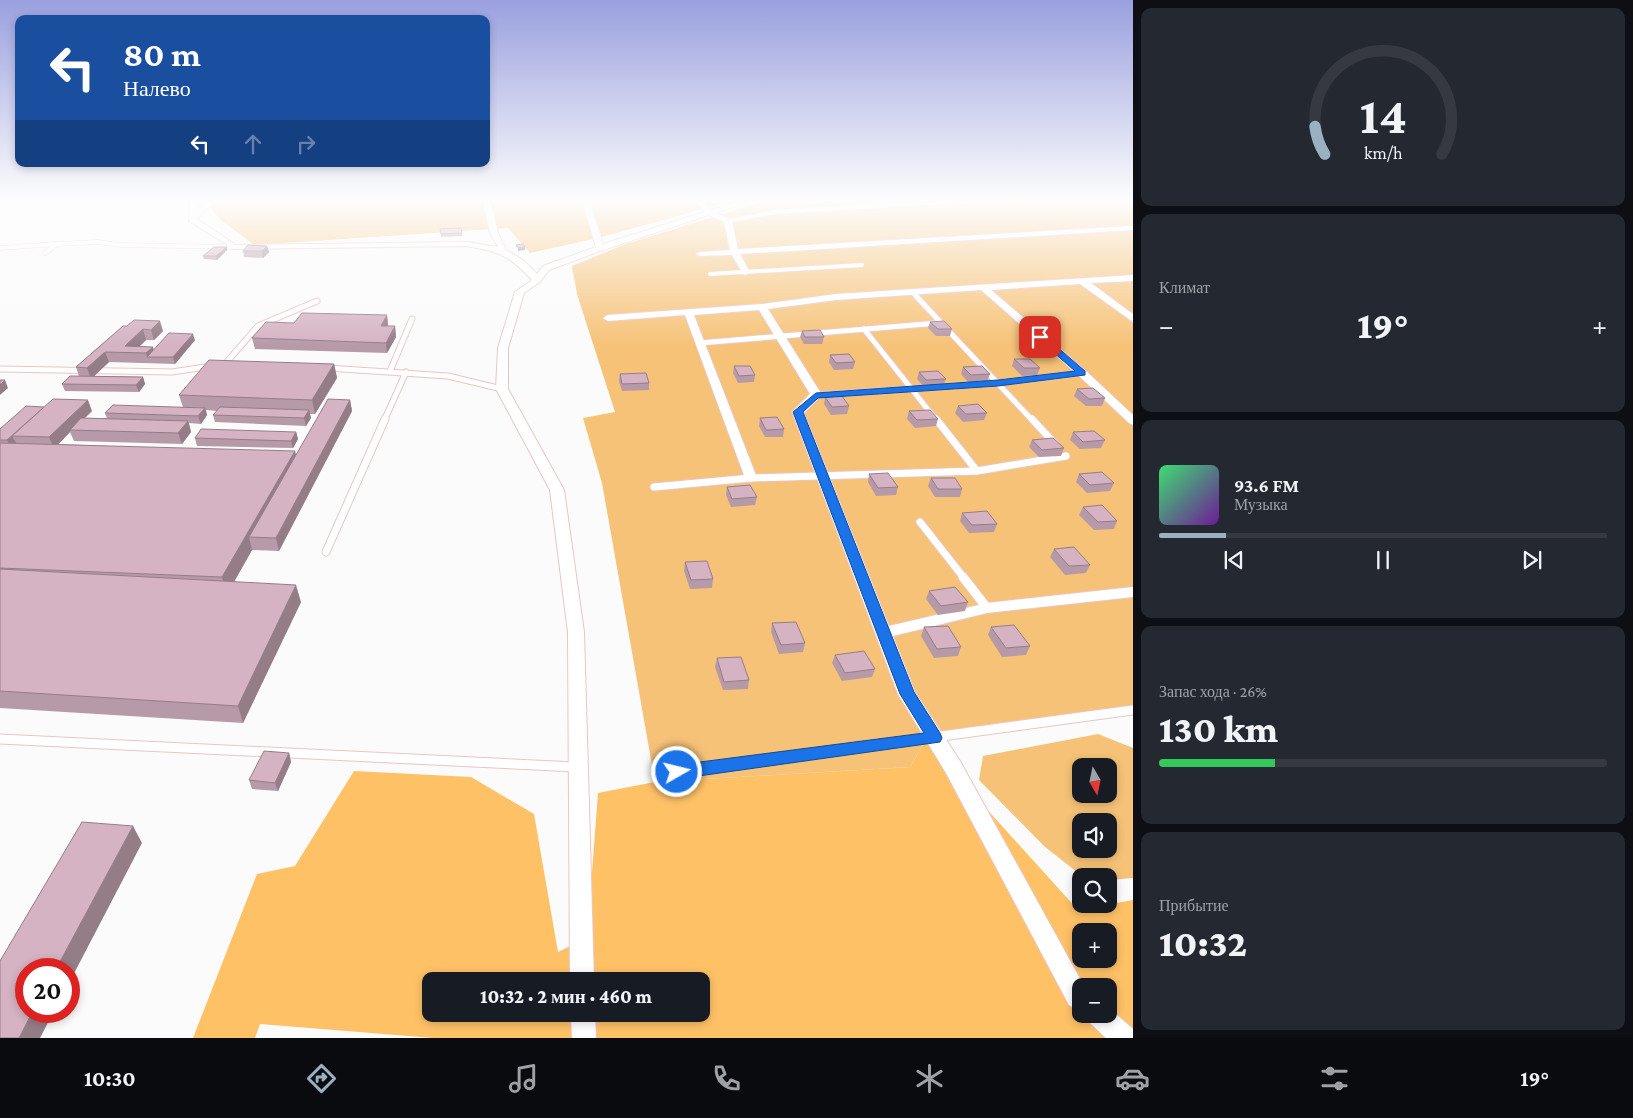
<!DOCTYPE html>
<html lang="ru">
<head>
<meta charset="utf-8">
<style>
	body { margin:0; font-family:"Crimson Pro",serif; background:#242831; color:#f1f3f6; height:100vh; display:flex; flex-direction:column; font-size:19px; white-space:nowrap }
	* { box-sizing:border-box; margin:0 }
	p { font-size:16px; color:#9ea1a6 }
	.icon { flex:none; width:28px; height:28px; fill:none; stroke:currentColor; stroke-width:2; stroke-linecap:round; stroke-linejoin:round }
	.map { position:relative; flex:1; overflow:hidden }
	.details { display:flex; flex-direction:column; gap:8px; padding:8px; background:#0d0f14; width:500px }
	.details>* { flex:none }
	.banner { position:absolute; left:15px; top:15px; width:475px; height:152px; border-radius:10px; box-shadow:0 2px 8px #0003; background:#1a4fa0; color:#fff; overflow:hidden }
	.needle { width:32px; rotate:171deg }
	.fabs { position:absolute; left:1072px; top:758px; display:grid; gap:10px }
	.fabs a { display:grid; place-items:center; width:45px; height:45px; border-radius:10px; background:#171b24; box-shadow:0 2px 8px #0003; font-size:25px }
	.speed { position:absolute; left:15px; top:958px; display:flex; gap:10px; font-size:25px; font-weight:700; text-align:center }
	.speed>* { display:grid; place-content:center; width:65px; height:65px; border-radius:50%; background:#171b24; box-shadow:0 2px 8px #0003; line-height:1 }
	.speed .limit { border:8px solid #d22; background:#fff; color:#111 }
	.pin { position:absolute; display:grid; place-items:center; width:42px; height:42px; color:#fff; margin:-21px; border-radius:10px; box-shadow:0 2px 8px #0006 }
	.me { position:absolute; width:55px; margin:-28px; rotate:82deg; stroke-linejoin:round; filter:drop-shadow(0 0 4px #0008) }
	.turn { display:flex; align-items:center; gap:18px; height:105px; padding:0 25px; font-size:22px }
	.turn .icon { width:65px; height:65px; stroke-width:2.5 }
	.turn b { display:block; font-size:35px; line-height:42px }
	.lanes { display:flex; align-items:center; height:48px; padding:0 25px; background:#0003; justify-content:center; gap:25px; direction:ltr }
	.lanes .off { opacity:.35 }
	.big { font-size:38px; font-weight:800; line-height:1.1 }
	.details .widget { flex:1; display:flex; flex-direction:column; justify-content:center; gap:8px; min-width:0; padding:0 18px; border-radius:10px; background:#242831 }
	.details .dial { align-items:center; gap:0 }
	.dial svg { height:130px; overflow:visible; fill:none; stroke:#363941; stroke-width:7; stroke-linecap:round; text-anchor:middle }
	.dial text { fill:#f1f3f6; stroke:none }
	.song { display:flex; align-items:center; gap:15px }
	.cover { width:60px; height:60px; border-radius:8px; background:linear-gradient(135deg,hsl(140 70% 55%),hsl(280 70% 35%)) }
	.played { height:5px; border-radius:2px; background:linear-gradient(90deg,#99b1c0 15%,#363941 15%) }
	.keys { display:flex; justify-content:space-around; direction:ltr }
	.heat { display:flex; justify-content:space-between; align-items:center; font-size:28px; direction:ltr }
	.charge { height:8px; border-radius:4px; background:linear-gradient(90deg,#34c759 26%,#363941 0) }
	.trip { position:absolute; left:422px; top:972px; width:288px; height:50px; border-radius:10px; background:#171b24; box-shadow:0 2px 8px #0003; font-weight:800; line-height:50px; text-align:center }
	.dock { display:flex; height:80px; justify-content:space-around; align-items:center; background:#090b0e; color:#9ea1a6 }
	.dock .icon { width:35px; height:35px }
	.dock .current { color:#99b1c0 }
	.dock b { font-size:22px; color:#f1f3f6 }
	main { display:flex; flex:1; min-height:0 }
	.map>svg:first-child { display:block }
</style>
</head>
<body>
<main>
<div class="map">
<svg width="1133" height="1038" viewBox="0 0 1133 1038">
	<rect width="100%" height="100%" fill="#fbfbfb"/>
	<!-- green -->
	<g fill="#f6c277" fill-rule="evenodd">
		<path d="M204,200H735L602,237L530,253L508,228L254,245L221,220Z"/>
		<path d="M767,200H1133V714L925,741L910,767L655,782L602,483L583,418L615,412L577,294L572,266L623,245Z"/>
		<path d="M1098,734L1133,748V878L1109,880V876H1082L1044,846L979,780L983,756ZM1081,766H1109V794H1081ZM1081,821H1109V849H1081Z"/>
	</g>
	<!-- forest -->
	<path fill="#fec166" fill-rule="evenodd" d="M925,741L1078,910L1133,900V1038H433L260,1024L255,1038H193L257,874L295,866L354,771L471,777L534,814L558,952L587,938L598,793L655,782L910,767ZM1081,931H1109V959H1081ZM431,981H701V1014H431ZM1081,986H1109V1014H1081Z"/>
	<g fill="none" stroke-linecap="round" stroke-linejoin="round">
		<!-- lane-far3 casing -->
		<g stroke="#ebc5c4" stroke-width="5">
			<g id="lane-far3">
				<path d="M0,248L57,244"/>
				<path d="M45,253L57,244L98,242L120,245L234,247"/>
				<path d="M710,274L862,265"/>
				<path d="M912,292L917,297"/>
			</g>
		</g>
		<!-- lane-far2 casing -->
		<g stroke="#ebc5c4" stroke-width="7">
			<g id="lane-far2">
				<path d="M916,296L1033,421"/>
				<path d="M864,329L937,421"/>
				<path d="M700,343L938,323"/>
				<path d="M225,364L258,326L317,301"/>
				<path d="M327,368L448,376L502,389"/>
				<path d="M0,369L172,372L212,366"/>
				<path d="M390,371L412,319"/>
				<path d="M816,395L998,383L1082,373"/>
				<path d="M384,421L406,372"/>
			</g>
		</g>
		<!-- lane-far1 casing -->
		<g stroke="#ebc5c4" stroke-width="9">
			<g id="lane-far1">
				<path d="M936,419L977,471"/>
				<path d="M1032,419L1056,445"/>
				<path d="M654,487L751,478L977,471L1066,456"/>
				<path d="M920,522L964,578"/>
				<path d="M326,552L385,419"/>
			</g>
		</g>
		<!-- lane casing -->
		<g stroke="#ebc5c4" stroke-width="11">
			<g id="lane">
				<path d="M963,577L987,608"/>
				<path d="M0,739L576,767"/>
				<path d="M677,772L1133,710"/>
			</g>
		</g>
		<!-- street casing -->
		<g stroke="#ebc5c4" stroke-width="2">
			<g id="street">
				<path d="M190,200H198L197,211L208,200H216L197,219L236,245L466,242L498,247L490,233L483,200H490L498,233L506,250L523,260L537,274L543,266L596,247L582,200H589L603,244L705,212L695,200H702L711,210L742,200H753L716,213L729,219L775,210L936,200H981L978,202L775,214L732,222L738,249L1133,226V230L740,254L750,272L746,275L743,274L732,255L700,256L696,254L700,252L730,250L724,222L709,215L603,250L549,270L540,282L524,293L508,348V389L564,490L584,632L594,981H570L568,632L550,490L496,389L498,348L515,292L532,280C510,256 498,251 466,246L234,249L189,221Z"/>
				<path d="M1133,275V281L1091,283L1133,314V322L1080,284L991,290L1086,371L1133,415V425L1129,423L1078,375L981,290L836,300L768,309L822,395L804,413L889,626L987,603L1133,587V597L987,613L893,636L915,692L960,761L1084,986H1081V1012L1069,1005L946,773L898,694L792,412L810,394L759,310L694,315L757,478L751,482L745,478L685,315L608,321L603,318L608,315L762,304L836,294Z"/>
				<path d="M1109,1008L1133,1029V1038H1106L1089,1022L1085,1014H1109Z"/>
				<path d="M571,1014H595L596,1038H572Z"/>
			</g>
		</g>
		<!-- lane-far3 -->
		<use href="#lane-far3" stroke="#fff" stroke-width="4"/>
		<!-- lane-far2 -->
		<use href="#lane-far2" stroke="#fff" stroke-width="5"/>
		<!-- lane-far1 -->
		<use href="#lane-far1" stroke="#fff" stroke-width="7"/>
		<!-- lane -->
		<use href="#lane" stroke="#fff" stroke-width="9"/>
		<!-- street -->
		<use href="#street" fill="#fff" fill-rule="evenodd"/>
	</g>
	<!-- wall -->
	<g fill="#b79aa7">
		<path d="M440,229L462,233V236L441,237Z"/>
		<path d="M267,246L269,252L263,258L244,257L243,251Z"/>
		<path d="M227,247V250L217,260L204,259L203,256Z"/>
		<path d="M387,315L388,326H395L396,337L387,353L255,349L252,338L294,323Z"/>
		<path d="M930,322L952,329L950,336H936L928,328Z"/>
		<path d="M123,326L163,331L154,340H146L139,347L153,350L195,340L175,364L109,362L94,376L143,377L145,384L139,392L65,391L62,384L79,376L76,367Z"/>
		<path d="M802,331L824,337L822,344H804L800,337Z"/>
		<path d="M830,355L855,362L853,369L834,370L829,362Z"/>
		<path d="M1014,359L1040,368L1037,375L1022,376L1012,366Z"/>
		<path d="M334,364L337,378L315,414H310L311,418L306,426L215,422L213,415L217,411L206,410L207,415L201,424L189,423L191,432L182,444L74,441L70,432L58,444L296,454L350,400L352,411L279,551L252,550L234,582L301,602L243,723L0,708V429L44,407L92,411L85,418H107L105,413L183,407L179,395Z"/>
		<path d="M734,366L755,375L754,382L738,383L733,373Z"/>
		<path d="M963,367L990,374L987,381L968,382L961,374Z"/>
		<path d="M919,372L946,379L943,386L924,387L917,379Z"/>
		<path d="M620,374L649,383V390L622,391L619,381Z"/>
		<path d="M1077,389L1105,398L1102,406H1086L1074,396Z"/>
		<path d="M825,397L849,406L847,414L831,415L824,404Z"/>
		<path d="M958,406L987,413L984,420L963,422L955,413Z"/>
		<path d="M909,411L938,419L936,426L915,428L907,419Z"/>
		<path d="M760,418L784,429L783,437H765L759,426Z"/>
		<path d="M296,432L298,439L293,448L197,446L195,438Z"/>
		<path d="M1073,432L1105,440L1101,448L1080,449L1070,440Z"/>
		<path d="M1032,440L1064,448L1061,456L1039,457L1029,447Z"/>
		<path d="M869,474L898,487L896,495L876,496L868,482Z"/>
		<path d="M1079,474L1114,483L1110,491L1087,493L1076,482Z"/>
		<path d="M931,478L962,489L960,497H935L928,486Z"/>
		<path d="M727,487L757,497L755,505L731,507L726,495Z"/>
		<path d="M1083,507L1117,521L1114,529L1094,530L1079,515Z"/>
		<path d="M962,513L997,524L994,532L969,533L960,521Z"/>
		<path d="M1054,549L1090,565L1086,573L1065,575L1050,557Z"/>
		<path d="M685,562L713,579L712,588L690,589L684,571Z"/>
		<path d="M929,591L968,602L965,611L938,615L926,599Z"/>
		<path d="M772,623L805,643L803,652L779,654L771,632Z"/>
		<path d="M924,627L961,647L958,656L934,658L921,636Z"/>
		<path d="M991,627L1030,646L1026,655L1002,657L988,635Z"/>
		<path d="M835,655L875,669L872,677L842,681L832,663Z"/>
		<path d="M717,658L749,680L748,689L723,690L715,667Z"/>
		<path d="M289,753L291,762L278,791L252,789L249,780Z"/>
	</g>
	<!-- shaded-wall -->
	<g fill="#957d88">
		<path d="M267,246L269,252L263,258L262,251Z"/>
		<path d="M227,247V250L217,260L216,256Z"/>
		<path d="M525,247V250L518,251V248Z"/>
		<path d="M387,315L388,325L382,336L381,326Z"/>
		<path d="M160,321L163,331L154,340L151,330Z"/>
		<path d="M395,326L396,337L387,353L386,343Z"/>
		<path d="M143,329L146,340L132,353L125,346Z"/>
		<path d="M193,334L195,340L175,364L173,357Z"/>
		<path d="M153,347L156,357H147L146,353Z"/>
		<path d="M105,352L109,362L91,379L87,368Z"/>
		<path d="M334,364L337,378L315,414L312,400Z"/>
		<path d="M143,377L145,384L139,392L136,385Z"/>
		<path d="M5,380L8,388L0,395V385Z"/>
		<path d="M88,400L92,411L72,430H70V432L54,449L49,437Z"/>
		<path d="M350,400L352,411L279,551L276,538Z"/>
		<path d="M205,408L207,415L201,424L198,416Z"/>
		<path d="M309,410L311,418L306,426L304,418Z"/>
		<path d="M188,421L191,432L182,444L178,433Z"/>
		<path d="M296,432L298,439L293,448L291,441Z"/>
		<path d="M12,436L16,443L11,448L7,440Z"/>
		<path d="M295,451L299,466L249,537L252,550L227,594L222,577Z"/>
		<path d="M296,585L301,602L243,723L238,706Z"/>
		<path d="M289,753L291,762L278,791L275,783Z"/>
		<path d="M133,826L142,843L69,983V969H56Z"/>
		<path d="M33,1011H54L40,1038H19Z"/>
	</g>
	<!-- building -->
	<g fill="#d5b3c2" stroke="#957d88">
		<path d="M461,228L462,233L441,234L440,229Z"/>
		<path d="M523,244L525,247L518,248L516,245Z"/>
		<path d="M248,245L267,246L262,251H243Z"/>
		<path d="M214,247H227L216,256H203Z"/>
		<path d="M302,313L387,315L381,326H395L386,343L252,338L266,322L294,323Z"/>
		<path d="M134,320L160,321L151,330L143,329L125,346L153,347L146,353L105,352L87,368L76,367L123,326H127Z"/>
		<path d="M944,321L952,329H938L930,322Z"/>
		<path d="M820,330L824,337H805L802,331Z"/>
		<path d="M169,333L193,334L173,357H147Z"/>
		<path d="M849,354L855,362L836,363L830,355Z"/>
		<path d="M1014,359H1030L1040,368H1024Z"/>
		<path d="M209,360L334,364L312,400L179,395Z"/>
		<path d="M734,366H750L755,375L739,376Z"/>
		<path d="M982,366L990,374L971,375L963,367Z"/>
		<path d="M938,371L946,379L926,380L919,372Z"/>
		<path d="M646,373L649,383L622,384L620,374Z"/>
		<path d="M70,376L143,377L136,385L62,384Z"/>
		<path d="M0,380H5L0,385Z"/>
		<path d="M1093,388L1105,398L1089,399L1077,389Z"/>
		<path d="M842,396L849,406L832,407L825,397Z"/>
		<path d="M53,399L88,400L49,437L12,436Z"/>
		<path d="M328,399L350,400L276,538L249,537Z"/>
		<path d="M978,404L987,413L966,414L958,406Z"/>
		<path d="M113,405L205,408L198,416L105,413Z"/>
		<path d="M26,406L44,407L7,440H0V429Z"/>
		<path d="M220,407L309,410L304,418L213,415Z"/>
		<path d="M930,410L938,419L917,420L909,411Z"/>
		<path d="M777,417L784,429L766,430L760,418Z"/>
		<path d="M81,418L188,421L178,433L70,430Z"/>
		<path d="M201,429L296,432L291,441L195,438Z"/>
		<path d="M1094,431L1105,440L1083,442L1073,432Z"/>
		<path d="M1053,438L1064,448L1042,450L1032,440Z"/>
		<path d="M0,443L295,451L222,577L0,568Z"/>
		<path d="M1102,472L1114,483L1090,485L1079,474Z"/>
		<path d="M888,473L898,487L878,488L869,474Z"/>
		<path d="M931,478H955L962,489H938Z"/>
		<path d="M750,485L757,497L732,499L727,487Z"/>
		<path d="M1102,505L1117,521L1098,522L1083,507Z"/>
		<path d="M987,511L997,524L972,525L962,513Z"/>
		<path d="M1074,547L1090,565L1069,566L1054,549Z"/>
		<path d="M707,561L713,579L691,580L685,562Z"/>
		<path d="M0,569L296,585L238,706L0,691Z"/>
		<path d="M955,587L968,602L941,606L929,591Z"/>
		<path d="M796,622L805,643L781,645L772,623Z"/>
		<path d="M1014,625L1030,646L1006,648L991,627Z"/>
		<path d="M948,626L961,647L937,649L924,627Z"/>
		<path d="M864,651L875,669L845,673L835,655Z"/>
		<path d="M741,657L749,680L724,682L717,658Z"/>
		<path d="M264,751L289,753L275,783L249,780Z"/>
		<path d="M82,822L133,826L56,969H26V1011H33L19,1038H0V961Z"/>
	</g>
	<!-- sky -->
	<linearGradient id="sky" x2="0" y2="1"><stop stop-color="#99a0de"/><stop offset="0.58" stop-color="#fdfdfd"/><stop offset="1" stop-color="#fdfdfd" stop-opacity="0"/></linearGradient>
	<rect width="1133" height="346" fill="url(#sky)"/>
	<!-- route -->
	<path fill="#1a73e8" stroke="#114b97" d="M1037,335H1043L1085,371V375L998,386L818,398L803,412L914,692L940,733L942,738L940,742L677,779L671,777L669,772L671,767L677,765L924,733L900,694L793,412L816,393L998,380L1075,371L1037,338Z"/>
</svg>
<div class="fabs">
<a><svg class="needle" viewBox="-14 -14 28 28"><path d="M0-13l5 13h-10z" fill="#e53935"/><path d="M0 13l5-13h-10z" fill="#9ea1a6"/></svg></a>
<a><svg class="icon" aria-label="sound" viewBox="0 0 24 24"><path d="M4 9h4l5-4v14l-5-4H4zM17 9q2 3 0 6"/></svg></a>
<a><svg class="icon" aria-label="search" viewBox="0 0 24 24"><circle cx="10" cy="10" r="6"/><path d="M15 15l6 6"/></svg></a>
<a>+</a>
<a>−</a>
</div>
<div class="speed"><div class="limit">20</div></div>
<div class="pin" style="left:1040px;top:337px;background:#d93025"><svg class="icon" aria-label="arrive" viewBox="0 0 24 24"><path d="M6 21V4h12l-3 4 3 4H6"/></svg></div>
<svg class="me" style="left:677px;top:772px" viewBox="-20 -20 40 40"><circle r="17" fill="#1a73e8" stroke="#fff" stroke-width="3"/><path d="M0-11L8 9 0 5-8 9z" fill="#fff"/></svg>
<div class="trip">10:32 · 2 мин · 460 m</div>
<div class="banner">
<div class="turn"><svg class="icon" aria-label="left" viewBox="0 0 24 24"><path d="M17 20v-9H6M10 6l-5 5 5 5"/></svg><div><b>80 m</b>Налево</div></div>
<div class="lanes"><svg class="icon" aria-label="left" viewBox="0 0 24 24"><path d="M17 20v-9H6M10 6l-5 5 5 5"/></svg><svg class="icon off" aria-label="ahead" viewBox="0 0 24 24"><path d="M12 20V5M6 11l6-6 6 6"/></svg><svg class="icon off" aria-label="right" viewBox="0 0 24 24"><path d="M7 20v-9h11M14 6l5 5-5 5"/></svg></div>
</div>
</div>
<section class="details">
<div class="widget dial"><svg viewBox="0 0 100 80">
<path d="M14 69A42 42 0 1 1 86 69"/>
<path d="M14 69A42 42 0 0 1 8 52" stroke="#99b1c0"/>
<text x="50" y="56" font-size="32" font-weight="700">14</text>
<text x="50" y="72" font-size="11">km/h</text>
</svg></div>
<div class="widget"><p>Климат</p>
<div class="heat"><a>−</a><b class="big">19°</b><a>+</a></div>
</div>
<div class="widget">
<div class="song"><i class="cover"></i><div><b>93.6 FM</b><p>Музыка</p></div></div>
<div class="played"></div>
<div class="keys"><svg class="icon" aria-label="previous" viewBox="0 0 24 24"><path d="M18 5L8 12l10 7zM5 5v14"/></svg><svg class="icon" aria-label="pause" viewBox="0 0 24 24"><path d="M8 5v14M16 5v14"/></svg><svg class="icon" aria-label="next" viewBox="0 0 24 24"><path d="M6 5l10 7-10 7zM19 5v14"/></svg></div>
</div>
<div class="widget"><p>Запас хода · 26%</p><b class="big">130 km</b><div class="charge"></div></div>
<div class="widget"><p>Прибытие</p><b class="big">10:32</b></div>
</section>
</main>
<nav class="dock">
<b>10:30</b>
<svg class="icon current" aria-label="directions" viewBox="0 0 24 24"><path d="M12 3l9 9-9 9-9-9zM9 14v-3h6M13 9l2 2-2 2"/></svg>
<svg class="icon" aria-label="music" viewBox="0 0 24 24"><path d="M9 18V5l10-2v13"/><circle cx="6" cy="18" r="3"/><circle cx="16" cy="16" r="3"/></svg>
<svg class="icon" aria-label="phone" viewBox="0 0 24 24"><path d="M5 4h4l2 5-3 2q2 4 5 5l2-3 5 2v4C11 20 4 13 5 4z"/></svg>
<svg class="icon" aria-label="climate" viewBox="0 0 24 24"><path d="M12 3v18M4 7l16 10M4 17L20 7"/></svg>
<svg class="icon" aria-label="car" viewBox="0 0 24 24"><path d="M5 17H2v-5l4-1 3-4h7l3 4 3 1v5h-3M9 17h6M6 11h13"/><circle cx="7" cy="17" r="2"/><circle cx="17" cy="17" r="2"/></svg>
<svg class="icon" aria-label="filters" viewBox="0 0 24 24"><path d="M4 7h16M4 17h16"/><circle cx="9" cy="7" r="2"/><circle cx="15" cy="17" r="2"/></svg>
<b>19°</b>
</nav>
</body>
</html>
